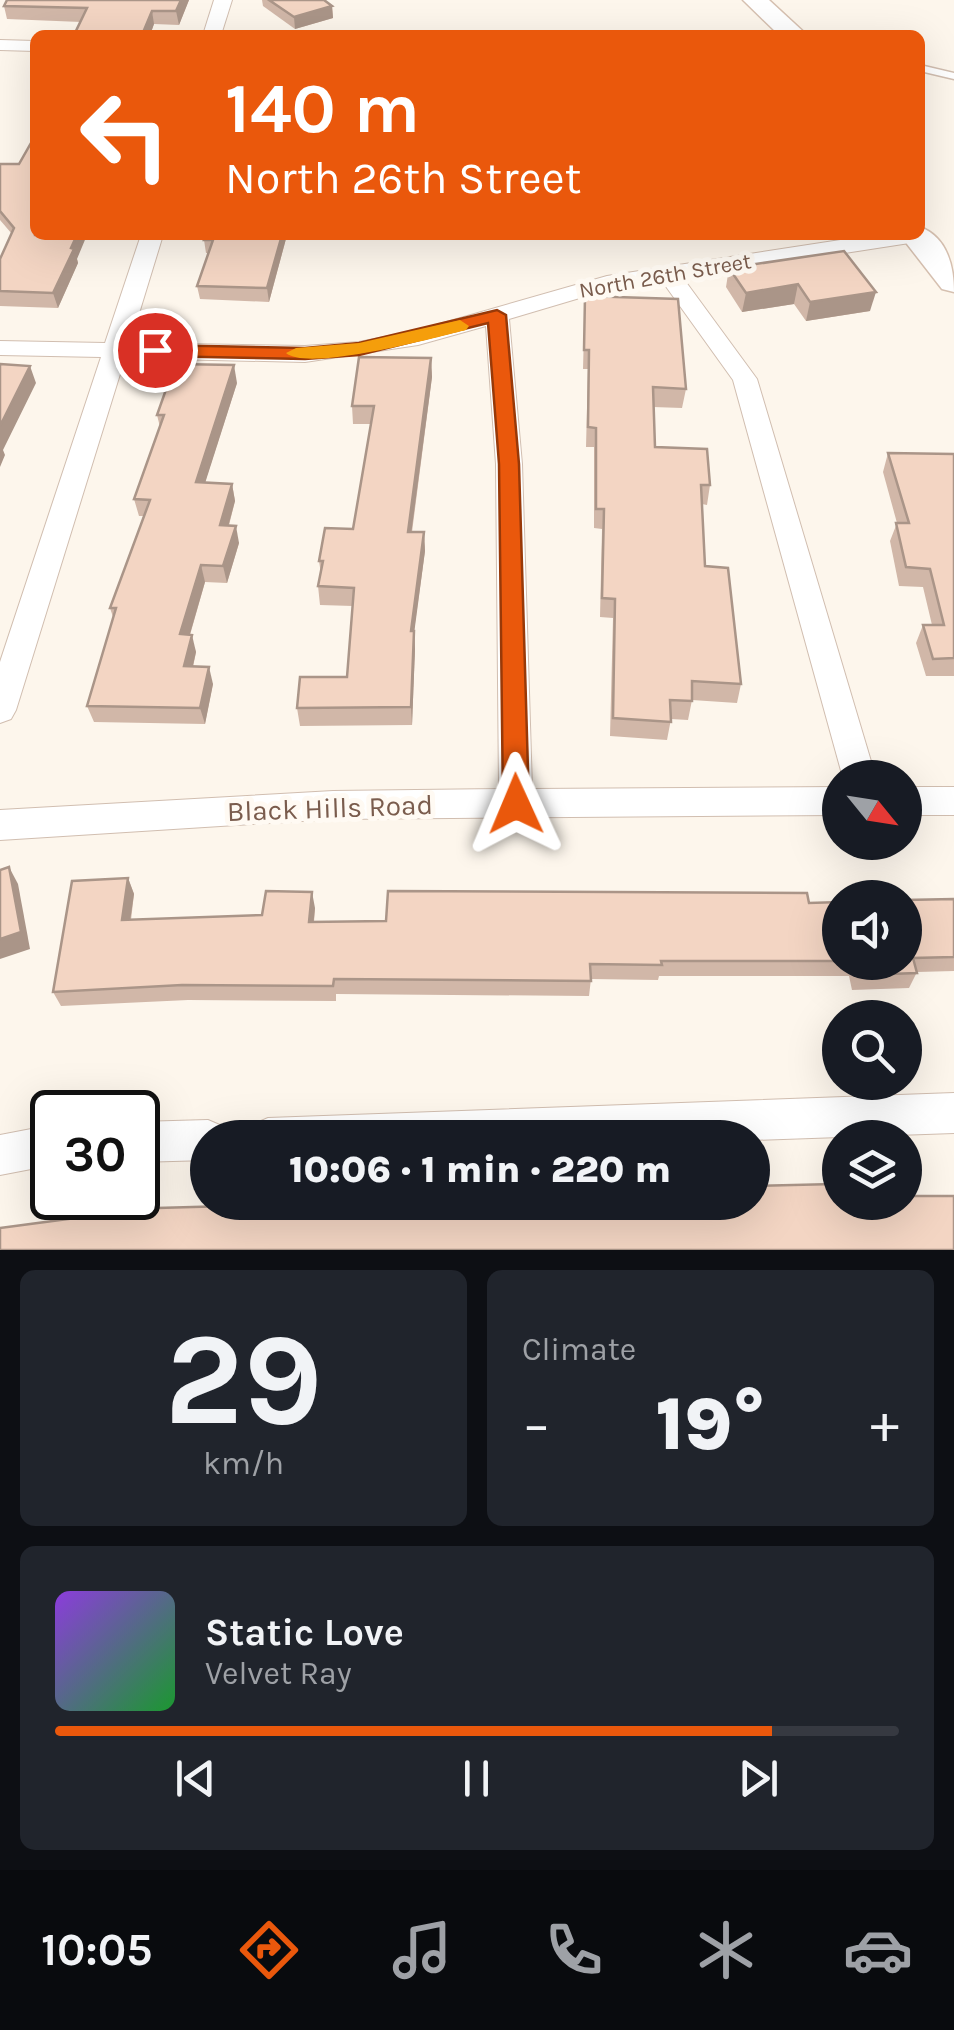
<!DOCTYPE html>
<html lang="en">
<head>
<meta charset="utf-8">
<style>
	body { margin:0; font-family:Karla,sans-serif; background:#20242c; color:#f1f3f6; height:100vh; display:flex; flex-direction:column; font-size:38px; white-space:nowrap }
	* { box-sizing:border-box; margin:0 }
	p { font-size:32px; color:#9ea1a6 }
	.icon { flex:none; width:55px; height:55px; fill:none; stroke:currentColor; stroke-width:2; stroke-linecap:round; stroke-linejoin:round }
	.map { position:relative; height:1250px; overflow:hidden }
	.details { display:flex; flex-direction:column; gap:20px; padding:20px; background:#0d0f14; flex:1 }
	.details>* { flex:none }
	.hud { position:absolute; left:30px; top:30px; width:895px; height:210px; border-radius:15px; box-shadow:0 10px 40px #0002; background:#ea580c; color:#fff; overflow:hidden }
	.needle { width:65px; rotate:120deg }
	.controls { position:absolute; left:822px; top:760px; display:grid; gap:20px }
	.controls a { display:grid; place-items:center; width:100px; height:100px; border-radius:50%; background:#171b24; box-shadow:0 10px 40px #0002; font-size:50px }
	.speed { position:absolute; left:30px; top:1090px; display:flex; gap:20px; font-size:50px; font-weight:700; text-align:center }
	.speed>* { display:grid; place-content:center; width:130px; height:130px; border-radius:50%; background:#171b24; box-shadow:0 10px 40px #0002; line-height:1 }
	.speed .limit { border:5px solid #111; border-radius:15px; background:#fff; color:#111 }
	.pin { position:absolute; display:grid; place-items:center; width:85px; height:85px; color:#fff; margin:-42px; border:5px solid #fff; border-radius:50%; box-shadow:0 2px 10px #0007 }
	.me { position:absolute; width:110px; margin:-55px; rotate:359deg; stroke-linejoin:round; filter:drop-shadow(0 0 8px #0008) }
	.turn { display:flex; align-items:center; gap:35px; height:210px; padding:0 30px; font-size:45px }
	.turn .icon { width:130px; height:130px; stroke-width:2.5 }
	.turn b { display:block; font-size:70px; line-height:85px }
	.big { font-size:75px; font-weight:800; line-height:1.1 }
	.details .tile { flex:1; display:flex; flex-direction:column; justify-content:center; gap:15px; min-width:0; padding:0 35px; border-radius:15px; background:#20242c }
	.details .dial { align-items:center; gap:0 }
	.dial b { font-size:130px; line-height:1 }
	.song { display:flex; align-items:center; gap:30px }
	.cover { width:120px; height:120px; border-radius:15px; background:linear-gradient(135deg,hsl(270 70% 55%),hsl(130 70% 35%)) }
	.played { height:10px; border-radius:5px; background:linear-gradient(90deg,#ea580c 85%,#363941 85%) }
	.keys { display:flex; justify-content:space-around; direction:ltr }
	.heat { display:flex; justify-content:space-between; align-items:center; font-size:55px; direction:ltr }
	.details .tiles { flex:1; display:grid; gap:20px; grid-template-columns:1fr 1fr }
	.tile:last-child { grid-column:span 2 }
	.trip { position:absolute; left:190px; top:1120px; width:580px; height:100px; border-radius:50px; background:#171b24; box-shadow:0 10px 40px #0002; font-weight:800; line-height:100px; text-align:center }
	.tab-bar { display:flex; height:160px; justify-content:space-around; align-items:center; background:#090b0e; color:#9ea1a6 }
	.tab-bar .icon { width:70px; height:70px }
	.tab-bar .on { color:#ea580c }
	.tab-bar b { font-size:45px; color:#f1f3f6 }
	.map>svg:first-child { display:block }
</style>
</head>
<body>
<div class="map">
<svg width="954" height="1250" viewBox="0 0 954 1250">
	<rect width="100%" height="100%" fill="#fdf6ec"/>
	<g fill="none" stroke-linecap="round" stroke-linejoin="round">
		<!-- lane casing -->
		<g stroke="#d1beb0" stroke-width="3">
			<path id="lane" d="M920,65L954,73V79L920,71Z"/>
		</g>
		<!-- street casing -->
		<g stroke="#d1beb0" stroke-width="2">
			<g id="street">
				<path d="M214,0H232L221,35H203Z"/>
				<path d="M0,40L35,41V51L0,50Z"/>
				<path d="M920,229L927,235L916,242L683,278L757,379L876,778H843L733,380L662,281L610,289L509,319L522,464L532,789L840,787V815L333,819L0,840V810L333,791L499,789L496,464L486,326L418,345L305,362L125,358L16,710L11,719L0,723V662L101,357L0,355V341L105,343L141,235H163L130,343L305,346L359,342L415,331L607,276L873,235H920Z"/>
				<rect x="905" y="787" width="49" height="28"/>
				<path d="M954,1093V1133L752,1140L248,1138L254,1124L268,1118Z"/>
				<path d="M208,1120L222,1126L227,1138H208V1160L138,1162V1122Z"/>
				<path d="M52,1125V1165L0,1175V1135Z"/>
			</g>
		</g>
		<!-- secondary casing -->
		<g stroke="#d6c0b0" stroke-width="3">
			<g id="secondary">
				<path d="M743,0H769L807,35H779Z"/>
				<path d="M920,227C947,237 954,266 954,292L942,289L900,235H920Z"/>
			</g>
		</g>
		<!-- lane -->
		<use href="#lane" fill="#fff" fill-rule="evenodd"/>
		<!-- street -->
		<use href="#street" fill="#fff" fill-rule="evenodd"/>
		<!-- secondary -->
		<use href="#secondary" fill="#fff" fill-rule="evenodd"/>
	</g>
	<!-- wall -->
	<g fill="#d1b7a8">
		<path d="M189,0L179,25L154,24L150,35H74L81,22L7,19L4,6Z"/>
		<path d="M262,0H324L332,6L333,18L295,29L263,6Z"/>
		<path d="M0,164H19L77,259L78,263L58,308L0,306V259L12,234L0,220Z"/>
		<path d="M287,235L269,302L200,299L197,286L208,253H206L204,240Z"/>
		<path d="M844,251L870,311L806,321L794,304L742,312L726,287L729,268Z"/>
		<path d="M585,296L686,389L682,408L653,407L655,447L710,485L707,505L702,504L705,566L741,684L737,703L692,700L688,720L671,719L667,740L610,736L613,618L600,617L602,529L594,528V447H586L588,369H583Z"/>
		<path d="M431,358L432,377L412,532H424L425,551L414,631L415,649L412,725L300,726L297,708L347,677L353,606L320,605L318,586L321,574L319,561L353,529L371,424H353L352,406Z"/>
		<path d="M237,383L205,482L232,484L235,501L229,525L239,543L227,583L205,582L190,635L196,652L193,667L213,684L205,724L94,722L87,706L113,617L110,608L144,516H139L134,499L160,427L157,415Z"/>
		<path d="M888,453L954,454V676H926L916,643L923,625H932L923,587L899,586L890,541L897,523L883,472Z"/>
		<path d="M128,878L134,894L131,920L262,915L315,908L314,922L386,921L840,902V962H905L954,899V971L917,972L909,988L852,990L849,976H659L658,980L591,979L589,996L336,994V1001L188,1000L61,1006L53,992Z"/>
	</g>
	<!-- shaded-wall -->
	<g fill="#aa9588">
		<path d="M181,0H189L179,25L176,11Z"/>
		<path d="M332,6L333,18L295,29L294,17Z"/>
		<path d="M152,11L154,24L150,35H142Z"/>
		<path d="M77,235H87L77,259L78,263L58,308L53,293Z"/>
		<path d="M282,235H287L269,302L267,288Z"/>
		<path d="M798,284L794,304L742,312L746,293Z"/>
		<path d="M876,292L870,311L806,321L810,302Z"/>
		<path d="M431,358L432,377L409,550L408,532Z"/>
		<path d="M234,365L237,383L200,499L196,482Z"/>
		<path d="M30,366L36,383L3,450L5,455L0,467V426Z"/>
		<path d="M232,484L235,501L224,542L220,525Z"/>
		<path d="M236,526L239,543L227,583L223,566Z"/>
		<path d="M424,532L425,551L412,649L411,631Z"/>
		<path d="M201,565L205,582L185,651L180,634Z"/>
		<path d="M414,631L415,649L412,725L411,707Z"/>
		<path d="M192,635L196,652L189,683L184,666Z"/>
		<path d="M209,667L213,684L205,724L200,708Z"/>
		<path d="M9,867L18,884L30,949L0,959V939Z"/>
		<path d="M128,878L134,894L128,935L122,920Z"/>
		<path d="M312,892L315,908L312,938L309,922Z"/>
	</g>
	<!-- building -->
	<g fill="#f3d5c3" stroke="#aa9588" stroke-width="2.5">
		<path d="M7,0H181L176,11H152L142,35H74L87,8L4,6Z"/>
		<path d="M269,0H324L332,6L294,17Z"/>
		<path d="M35,136V235H77L71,248L74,249L53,293L0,291V259L14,228L0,211V164H19Z"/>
		<path d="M206,235H282L267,288L197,286L213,240H204Z"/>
		<path d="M844,251L876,292L810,302L798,284L746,293L729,268Z"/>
		<path d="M585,296L678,299L686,389L653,387L655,447L707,449L710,485H701L705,566L728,568L741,684L692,681V701L670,700L671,722L613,718L615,599L602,598L604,509H596V428L588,427L589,350H584Z"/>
		<path d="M359,357L431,358L408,532H424L411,631H414L411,707L297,708L300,677H347L354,588L318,586L323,561H319L325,528L353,529L374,406H352Z"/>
		<path d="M0,364L30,366L0,426Z"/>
		<path d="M175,364L234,365L196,482L232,484L220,525L236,526L223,566L201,565L180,634L192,635L184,666L209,667L200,708L87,706L116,608H110L150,500L134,499L164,415H157Z"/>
		<path d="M888,453L954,454V658L933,659L923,625H944L930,569L906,567L896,523H909Z"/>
		<path d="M9,867L21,932L0,939V870Z"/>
		<path d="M128,878L122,920L262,915L266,891L312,892L309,922L386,921L388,891L807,893L809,903L840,902V961H661L662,965L590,964L591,981L334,979L333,986L182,985L53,992L72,881Z"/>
		<path d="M954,899V957L913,958L917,973L860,975L857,962H905V900Z"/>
		<path d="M834,1184L837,1196H840V1202H905V1196H954V1250H0V1228L120,1212L121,1209L297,1204L298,1202H752V1186Z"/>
	</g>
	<!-- route -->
	<path fill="#ea580c" stroke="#983908" stroke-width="2.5" d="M497,310L506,315L519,464L529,804L525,811L516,815L507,811L503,804L499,464L488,323L359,355L305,359L155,356L146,350L155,345L305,348L359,343Z"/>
	<!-- slow -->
	<path fill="#f59e0b" d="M460,320L469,326L466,330C434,338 308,372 286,353L296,348L359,343Z"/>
	<g text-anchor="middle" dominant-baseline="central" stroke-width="10" stroke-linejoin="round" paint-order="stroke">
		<!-- far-street labels -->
		<g font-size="22" fill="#7a5c4d" stroke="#fffaf3">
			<text transform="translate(665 276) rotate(-10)">North 26th Street</text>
		</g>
		<!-- street labels -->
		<g font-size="28" fill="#7a5c4d" stroke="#fffaf3">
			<text transform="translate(330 808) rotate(-2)">Black Hills Road</text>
		</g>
	</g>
</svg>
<div class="controls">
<a><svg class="needle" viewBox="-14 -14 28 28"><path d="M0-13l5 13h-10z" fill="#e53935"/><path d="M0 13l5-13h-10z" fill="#9ea1a6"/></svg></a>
<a><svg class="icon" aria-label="sound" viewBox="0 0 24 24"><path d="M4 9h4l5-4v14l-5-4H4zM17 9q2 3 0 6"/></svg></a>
<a><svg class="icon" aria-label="search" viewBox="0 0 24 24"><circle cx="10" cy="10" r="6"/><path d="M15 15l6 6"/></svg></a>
<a><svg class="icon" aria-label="layers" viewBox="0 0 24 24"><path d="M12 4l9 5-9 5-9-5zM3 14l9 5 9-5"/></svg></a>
</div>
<div class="speed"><div class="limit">30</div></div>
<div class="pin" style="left:155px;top:350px;background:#d93025"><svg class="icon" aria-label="arrive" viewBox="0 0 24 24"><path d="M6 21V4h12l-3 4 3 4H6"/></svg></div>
<svg class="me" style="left:516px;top:804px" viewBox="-20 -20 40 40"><path d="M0-17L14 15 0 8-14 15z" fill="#ea580c" stroke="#fff" stroke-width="4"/></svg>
<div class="trip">10:06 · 1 min · 220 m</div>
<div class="hud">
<div class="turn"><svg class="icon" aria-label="left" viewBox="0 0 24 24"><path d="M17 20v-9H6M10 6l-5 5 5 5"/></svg><div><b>140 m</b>North 26th Street</div></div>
</div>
</div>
<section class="details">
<div class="tiles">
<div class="tile dial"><b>29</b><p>km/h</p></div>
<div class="tile"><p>Climate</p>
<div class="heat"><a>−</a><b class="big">19°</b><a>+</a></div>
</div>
<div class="tile">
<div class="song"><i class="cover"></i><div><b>Static Love</b><p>Velvet Ray</p></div></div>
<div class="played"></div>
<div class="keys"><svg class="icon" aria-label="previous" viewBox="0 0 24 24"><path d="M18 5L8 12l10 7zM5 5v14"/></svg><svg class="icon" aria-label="pause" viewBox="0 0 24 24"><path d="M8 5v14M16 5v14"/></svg><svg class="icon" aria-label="next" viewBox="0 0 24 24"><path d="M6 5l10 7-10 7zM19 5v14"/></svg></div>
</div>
</div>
</section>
<nav class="tab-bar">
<b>10:05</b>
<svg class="icon on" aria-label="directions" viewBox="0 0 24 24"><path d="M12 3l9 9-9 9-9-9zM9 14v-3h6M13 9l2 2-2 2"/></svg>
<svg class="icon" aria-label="music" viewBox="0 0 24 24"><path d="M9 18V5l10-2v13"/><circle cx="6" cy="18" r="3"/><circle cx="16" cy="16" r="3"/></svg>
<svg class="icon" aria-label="phone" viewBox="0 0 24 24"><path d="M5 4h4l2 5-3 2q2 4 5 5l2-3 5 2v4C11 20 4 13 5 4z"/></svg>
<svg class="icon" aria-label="climate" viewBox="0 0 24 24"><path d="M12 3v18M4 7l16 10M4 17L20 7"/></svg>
<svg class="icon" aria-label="car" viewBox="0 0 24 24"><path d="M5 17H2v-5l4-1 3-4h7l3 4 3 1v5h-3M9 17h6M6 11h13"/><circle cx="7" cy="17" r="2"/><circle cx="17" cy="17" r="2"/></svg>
</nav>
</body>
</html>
